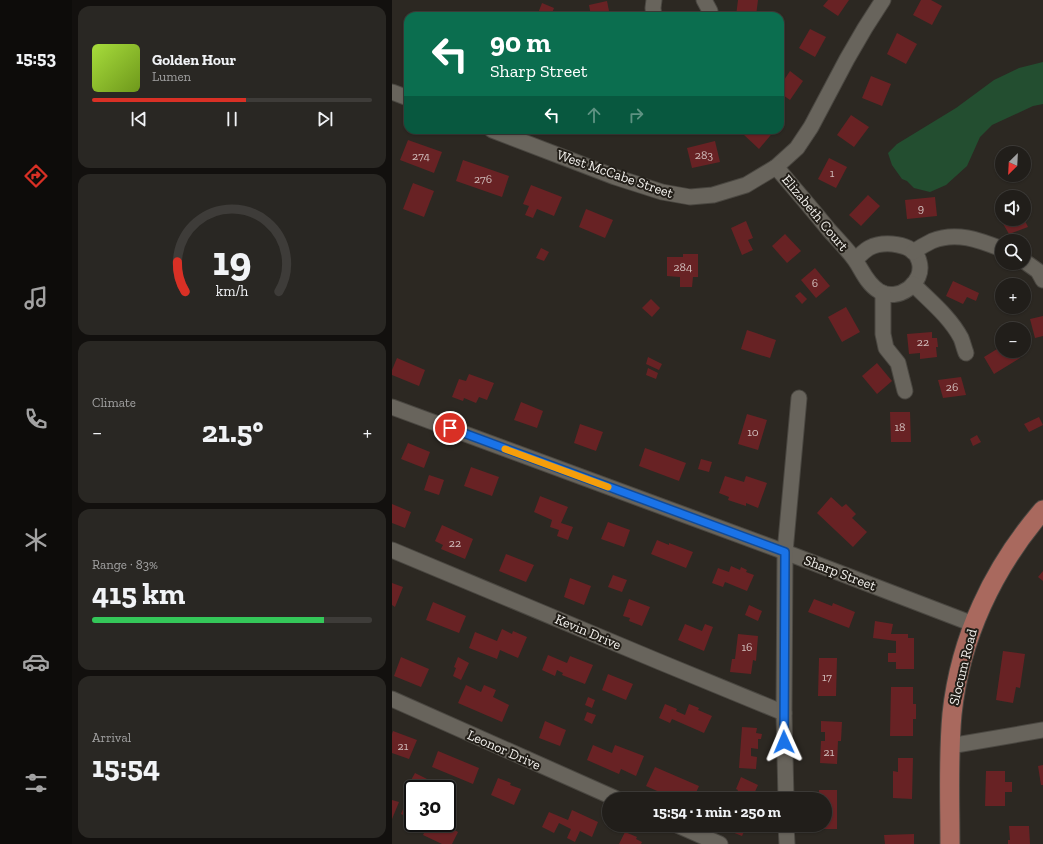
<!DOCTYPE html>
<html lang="en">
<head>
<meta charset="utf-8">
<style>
	body { margin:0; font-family:"Zilla Slab",serif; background:#292723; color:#f1f3f6; height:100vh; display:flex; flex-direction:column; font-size:15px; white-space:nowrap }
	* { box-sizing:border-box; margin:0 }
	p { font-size:13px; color:#a2a2a2 }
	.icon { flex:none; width:22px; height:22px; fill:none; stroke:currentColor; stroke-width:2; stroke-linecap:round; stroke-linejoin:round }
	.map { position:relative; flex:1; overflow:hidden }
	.sheet { display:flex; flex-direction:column; gap:6px; padding:6px; background:#12100e; width:320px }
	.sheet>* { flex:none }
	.guide { position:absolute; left:12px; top:12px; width:380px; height:122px; border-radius:12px; box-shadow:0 1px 3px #0004,0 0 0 1px #3e3c39; background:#0b6e4f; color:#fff; overflow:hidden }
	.needle { width:26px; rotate:204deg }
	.buttons { position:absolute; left:603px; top:146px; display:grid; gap:8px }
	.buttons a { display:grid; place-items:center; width:36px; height:36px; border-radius:50%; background:#211e1a; box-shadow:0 1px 3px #0004,0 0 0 1px #3e3c39; font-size:20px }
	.speed { position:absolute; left:12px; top:780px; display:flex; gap:8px; font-size:20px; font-weight:700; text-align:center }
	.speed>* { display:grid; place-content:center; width:52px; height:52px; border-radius:50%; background:#211e1a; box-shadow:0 1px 3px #0004,0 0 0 1px #3e3c39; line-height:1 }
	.speed .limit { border:2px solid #111; border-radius:6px; background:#fff; color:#111 }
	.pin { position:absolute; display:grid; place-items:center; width:34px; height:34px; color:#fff; margin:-17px; border:2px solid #fff; border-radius:50%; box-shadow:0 1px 4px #0007 }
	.me { position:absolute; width:44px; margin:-22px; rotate:359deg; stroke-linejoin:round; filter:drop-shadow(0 0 3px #0008) }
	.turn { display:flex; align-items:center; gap:14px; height:84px; padding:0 20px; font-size:18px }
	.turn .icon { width:52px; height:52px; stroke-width:2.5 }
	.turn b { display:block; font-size:28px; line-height:34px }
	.lanes { display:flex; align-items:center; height:38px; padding:0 20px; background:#0003; justify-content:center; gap:20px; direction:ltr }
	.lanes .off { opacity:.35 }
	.big { font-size:30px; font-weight:700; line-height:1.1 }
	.sheet .tile { flex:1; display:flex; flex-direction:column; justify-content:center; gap:6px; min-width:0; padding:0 14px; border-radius:12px; background:#292723 }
	.sheet .dial { align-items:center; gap:0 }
	.dial svg { height:104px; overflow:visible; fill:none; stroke:#3e3c39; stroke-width:7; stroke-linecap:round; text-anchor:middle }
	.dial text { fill:#f1f3f6; stroke:none }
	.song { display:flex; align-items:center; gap:12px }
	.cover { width:48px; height:48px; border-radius:6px; background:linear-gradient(135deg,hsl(80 70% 55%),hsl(80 70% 35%)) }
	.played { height:4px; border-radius:2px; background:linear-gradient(90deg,#d93025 55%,#3e3c39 55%) }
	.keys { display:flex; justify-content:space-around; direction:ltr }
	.heat { display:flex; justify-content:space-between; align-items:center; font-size:22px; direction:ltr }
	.charge { height:6px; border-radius:3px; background:linear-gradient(90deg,#34c759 83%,#3e3c39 0) }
	.trip { position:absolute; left:210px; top:792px; width:230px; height:40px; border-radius:20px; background:#211e1a; box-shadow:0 1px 3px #0004,0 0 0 1px #3e3c39; font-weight:700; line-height:40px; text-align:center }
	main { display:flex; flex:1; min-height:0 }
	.dock { display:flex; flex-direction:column; width:72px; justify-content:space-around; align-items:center; background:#0d0c0a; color:#a2a2a2 }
	.dock .icon { width:28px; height:28px }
	.dock .on { color:#d93025 }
	.dock b { font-size:18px; color:#f1f3f6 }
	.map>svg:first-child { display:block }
</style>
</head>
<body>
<main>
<nav class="dock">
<b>15:53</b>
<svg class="icon on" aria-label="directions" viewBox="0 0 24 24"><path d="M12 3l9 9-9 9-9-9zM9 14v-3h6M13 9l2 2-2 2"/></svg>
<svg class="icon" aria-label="music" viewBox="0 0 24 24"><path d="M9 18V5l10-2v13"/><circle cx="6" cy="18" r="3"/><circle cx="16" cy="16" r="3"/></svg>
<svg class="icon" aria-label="phone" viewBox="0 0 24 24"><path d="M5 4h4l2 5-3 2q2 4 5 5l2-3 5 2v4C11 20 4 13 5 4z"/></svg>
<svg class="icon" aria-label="climate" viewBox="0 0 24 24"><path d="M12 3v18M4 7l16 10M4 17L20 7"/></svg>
<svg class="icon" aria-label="car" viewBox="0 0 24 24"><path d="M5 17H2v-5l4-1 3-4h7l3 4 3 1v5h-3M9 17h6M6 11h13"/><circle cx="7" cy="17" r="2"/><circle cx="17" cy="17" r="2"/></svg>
<svg class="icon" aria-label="filters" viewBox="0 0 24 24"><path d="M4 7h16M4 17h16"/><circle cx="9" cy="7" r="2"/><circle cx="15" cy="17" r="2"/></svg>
</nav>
<section class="sheet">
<div class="tile">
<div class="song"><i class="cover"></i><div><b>Golden Hour</b><p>Lumen</p></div></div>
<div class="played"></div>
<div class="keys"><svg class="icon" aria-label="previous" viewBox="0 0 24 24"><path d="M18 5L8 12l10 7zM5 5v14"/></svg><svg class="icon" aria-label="pause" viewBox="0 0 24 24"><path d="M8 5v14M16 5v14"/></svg><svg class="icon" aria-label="next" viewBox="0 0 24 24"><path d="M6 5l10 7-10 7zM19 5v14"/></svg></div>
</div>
<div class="tile dial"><svg viewBox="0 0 100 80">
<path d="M14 69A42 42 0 1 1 86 69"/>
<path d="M14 69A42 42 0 0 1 8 46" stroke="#d93025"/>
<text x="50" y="56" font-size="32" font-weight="700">19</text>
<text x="50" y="72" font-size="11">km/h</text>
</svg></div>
<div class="tile"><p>Climate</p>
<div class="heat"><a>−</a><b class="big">21.5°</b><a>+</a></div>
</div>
<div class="tile"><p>Range · 83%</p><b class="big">415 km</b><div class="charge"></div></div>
<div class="tile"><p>Arrival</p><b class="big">15:54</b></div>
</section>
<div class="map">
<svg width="651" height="844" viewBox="0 0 651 844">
	<rect width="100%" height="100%" fill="#2c2822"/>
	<!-- green -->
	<path fill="#234e30" d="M651,62V104L641,106L600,125L588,137L575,166L554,185L538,192L522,188L515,181L510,179L500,165L496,153L505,144L564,108L602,80L627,68Z"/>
	<!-- building -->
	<g fill="#682224">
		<path d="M346,0H366L364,16H344Z"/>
		<path d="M436,0H457L446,16L431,6Z"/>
		<path d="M529,0H539L550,6L540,25L521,15Z"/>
		<path d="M215,1L218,16H199L197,5Z"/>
		<path d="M150,3L162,8L159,16H145Z"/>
		<path d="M418,29L434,37L423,57L407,48Z"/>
		<path d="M505,33L525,44L514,64L495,54Z"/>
		<path d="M398,71L411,81L398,100L388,93V86Z"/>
		<path d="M479,76L499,84L490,106L470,98Z"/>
		<path d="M459,115L477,127L462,147L445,135Z"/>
		<path d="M354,130H383L367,149L351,134Z"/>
		<path d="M16,140L50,152L42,173L8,160Z"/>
		<path d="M323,141L328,162L300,168L295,148Z"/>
		<path d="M437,158L455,167L444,188L426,179Z"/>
		<path d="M71,160L117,176L110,197L64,181Z"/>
		<path d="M21,183L42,191L32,217L11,209Z"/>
		<path d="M139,185L170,197L162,216L145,209L141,218L133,215L137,206L131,204Z"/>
		<path d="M476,195L488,206L469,226L457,215Z"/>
		<path d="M543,197L545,216L515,219L513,200Z"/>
		<path d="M194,209L221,220L213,238L187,227Z"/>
		<path d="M610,213V219H632L636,227L617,234L606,215Z"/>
		<path d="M354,221L361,238L356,240L361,250L350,255L339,228Z"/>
		<path d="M393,234L409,251L395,263L380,246Z"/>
		<path d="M149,248L157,252L152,261L144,258Z"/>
		<path d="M291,254H306V277H301L300,287H288V277L275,276V257H291Z"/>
		<path d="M423,268L438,286L424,298L409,280Z"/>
		<path d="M561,281L587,293L584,301L575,297L571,304L554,296Z"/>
		<path d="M408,292L415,299L410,304L403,296Z"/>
		<path d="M259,299L268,308L260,317L250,308Z"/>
		<path d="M454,307L468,332L450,342L436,317Z"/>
		<path d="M651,316V336L643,338L638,319Z"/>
		<path d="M355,330L384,340L378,358L349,349Z"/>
		<path d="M540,332V338H545L546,347H544L545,357L528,359V353L517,354L515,334Z"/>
		<path d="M610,346V351H623L628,358L602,374L592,357Z"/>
		<path d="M256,357L270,364L267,370L254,364Z"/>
		<path d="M5,358L33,370L27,386L0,375V370Z"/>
		<path d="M485,363L500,381L485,394L470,376Z"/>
		<path d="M256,368L266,373L264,379L254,375Z"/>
		<path d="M77,374L102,383L95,400L87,397L84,403L72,398L71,401L60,397L67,379L74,381Z"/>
		<path d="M569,377L574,395L551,398L546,380Z"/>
		<path d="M129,402L151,411L145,428L122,420Z"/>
		<path d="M498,412H518L519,442H499Z"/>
		<path d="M355,414L375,420L366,450L346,444Z"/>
		<path d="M647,417L651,425L637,432L632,424Z"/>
		<path d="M188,424L211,432L204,451L182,443Z"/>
		<path d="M585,435L589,442L581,446L578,439Z"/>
		<path d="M16,443L38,452L32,468L9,459Z"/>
		<path d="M253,448L294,463L287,481L247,466Z"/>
		<path d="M309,459L320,462L317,472L306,469Z"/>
		<path d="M79,467L107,477L100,496L72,486Z"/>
		<path d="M37,475L52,480L47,495L32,490Z"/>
		<path d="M333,476L352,482L354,476L375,483L366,508L354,503V506L336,500L337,497L327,493Z"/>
		<path d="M148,496L176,507L169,523L181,527L176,540L165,536L167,530L158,527L160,520L142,512Z"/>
		<path d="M439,497L450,507L454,504L464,514L460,518L475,532L461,547L425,513Z"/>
		<path d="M0,504L19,512L13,528L0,523Z"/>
		<path d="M216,522L238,530L232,547L209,539Z"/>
		<path d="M50,525L81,539L73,559L49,549L51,545L43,541Z"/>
		<path d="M265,540L277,545V543L301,552L294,568L259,554Z"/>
		<path d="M114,554L142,565L134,582L107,571Z"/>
		<path d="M339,566L348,570L349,567L355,570L354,572L362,575L355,591L333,582L331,587L320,583L326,568L337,572Z"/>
		<path d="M651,571V581L646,577Z"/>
		<path d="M221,575L235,580L230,592L216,587Z"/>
		<path d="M178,578L199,586L192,605L172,597Z"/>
		<path d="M0,583L11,587L3,607L0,605Z"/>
		<path d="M237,599L258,607L250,626L237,621L238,618L231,616Z"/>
		<path d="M422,599L440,606L441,603L463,612L457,628L416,612Z"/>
		<path d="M41,602L74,616L67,633L34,620Z"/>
		<path d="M357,605L370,611L366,621L353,615Z"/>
		<path d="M483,621L501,624L499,634H516V638H522V669H504V662H496V653H504V641L481,638Z"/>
		<path d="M293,624L310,631L313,624L321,627L312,651L286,640Z"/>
		<path d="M110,629L120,634L121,631L135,637L126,658L108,650L105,659L77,648L83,632L105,641Z"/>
		<path d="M346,634L366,636L364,661L361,660L359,674L338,672L340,659H343Z"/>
		<path d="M611,651L633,654L628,688L624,687L621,703L604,700Z"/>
		<path d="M156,655L175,663L178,656L201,665L193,684L170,675L171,673L165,670L163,676L150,670Z"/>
		<path d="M9,657L37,669L29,687L2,676Z"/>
		<path d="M66,657L77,663L69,680L61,676L64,668L62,667Z"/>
		<path d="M427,658H445L444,696H426Z"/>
		<path d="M216,674L241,684L234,700L210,690Z"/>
		<path d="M74,685L89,692L92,685L104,690L101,697L117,705L110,722L66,703Z"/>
		<path d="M499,687H521V704H524V719H521V736H498Z"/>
		<path d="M196,697L203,700L200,708L193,705Z"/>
		<path d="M273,704L285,709L284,711L293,715L297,704L307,708L306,710L320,716L312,733L280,719L278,723L267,718Z"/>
		<path d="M195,712L204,715L200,724L192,720Z"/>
		<path d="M153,721L174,730L168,746L147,738Z"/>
		<path d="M429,721L450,722L449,741H446L445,764L428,763L429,741H433V732H429Z"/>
		<path d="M350,727L365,728L364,733L370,734L369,739H366V749L359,748V756L365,757L364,769L347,768Z"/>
		<path d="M1,731L25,740L17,759L0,753V734Z"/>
		<path d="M201,745L220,753L223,745L252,756L244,776L229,769L227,774L195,760Z"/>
		<path d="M46,751L87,768L81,784L40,767Z"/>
		<path d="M506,758H521L520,799L501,798V771L506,772Z"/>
		<path d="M651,765V785H649L646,766Z"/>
		<path d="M263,767L307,786L301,799H292L285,796L284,799H283L254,786Z"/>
		<path d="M594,771H613V782H620V792H613V806H593Z"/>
		<path d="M23,773L35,779L31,788L18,782Z"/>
		<path d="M349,777L366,785L361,796L359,795L357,799H342L346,790L344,789Z"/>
		<path d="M106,778L119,783L118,785L129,789L122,805L99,795Z"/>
		<path d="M427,790H445V829H426V825H433V799H427Z"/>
		<path d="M0,800L7,802L0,819Z"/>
		<path d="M13,804L20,807L16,817L9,814Z"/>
		<path d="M180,810L206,822L200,837L188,831L183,842L175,838L179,829L167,823L162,833L150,827L157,812L176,820Z"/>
		<path d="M37,823H50L66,832L60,844H50L31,835Z"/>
		<path d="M331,825H355L350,836L330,828Z"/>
		<path d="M617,826H637L638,844H616V840H618Z"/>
		<path d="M233,832L245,837L244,839L250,842L249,844H227Z"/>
		<path d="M522,834V844H493L492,835Z"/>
	</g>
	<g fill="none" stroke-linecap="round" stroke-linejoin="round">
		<!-- minor casing -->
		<g stroke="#4a4741" stroke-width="17">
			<g id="minor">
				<path d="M312,0L318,11V16"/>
				<path d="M262,16L261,8L262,0"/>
				<path d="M0,92L16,98"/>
				<path d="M100,130L223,177L270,192L298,197L321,195L354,185L384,167L405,148L419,127L455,59L473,28L491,0"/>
				<path d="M384,167C402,188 420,209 437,230C446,240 455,249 463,260C470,270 475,284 487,291C505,303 534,283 527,261C522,242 491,241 477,248C472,251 467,256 463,260"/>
				<path d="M521,252C527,248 534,244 540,241C564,231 587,240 610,249"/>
				<path d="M632,261L646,271L651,280"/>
				<path d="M521,284C538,301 558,317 569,338C571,343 572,348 574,353"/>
				<path d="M491,293V334L494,348L506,363L513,391"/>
				<path d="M0,407L393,552L581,624"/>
				<path d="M0,550L268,662L392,713"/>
				<path d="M0,699L225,799"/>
				<path d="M558,746L651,730"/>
				<path d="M394,799L392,713L393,552L407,398"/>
				<path d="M285,825L328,844"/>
				<path d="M394,825L395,844"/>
			</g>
		</g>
		<!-- major casing -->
		<g stroke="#4a4741" stroke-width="21">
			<path id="major" d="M558,844C558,801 556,757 560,714C568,638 601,568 651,510"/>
		</g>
		<!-- minor -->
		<use href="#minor" stroke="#68645c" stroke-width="15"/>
		<!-- major -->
		<use href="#major" stroke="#a9695e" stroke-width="19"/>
	</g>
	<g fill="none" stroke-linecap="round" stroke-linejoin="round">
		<!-- route casing -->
		<g stroke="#114b97" stroke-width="10">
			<path id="route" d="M58,428L393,552L392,742"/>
		</g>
		<!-- route -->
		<use href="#route" stroke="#1a73e8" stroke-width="7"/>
		<!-- slow -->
		<path stroke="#f59e0b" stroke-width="7" d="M113,449L216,487"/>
	</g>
	<g text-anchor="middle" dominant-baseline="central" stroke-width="4" stroke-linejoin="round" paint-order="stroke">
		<!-- number labels -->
		<g font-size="12" fill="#d0bdbb">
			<text x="312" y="155">283</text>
			<text x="29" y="156">274</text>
			<text x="440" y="173">1</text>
			<text x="91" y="179">276</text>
			<text x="529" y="208">9</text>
			<text x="291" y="267">284</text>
			<text x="423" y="283">6</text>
			<text x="531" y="342">22</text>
			<text x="560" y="387">26</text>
			<text x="508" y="427">18</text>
			<text x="361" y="432">10</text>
			<text x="63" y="543">22</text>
			<text x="355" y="647">16</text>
			<text x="435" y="677">17</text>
			<text x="11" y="746">21</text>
			<text x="437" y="752">21</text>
		</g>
		<!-- street labels -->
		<g font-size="14" fill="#f3f1ed" stroke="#221e18">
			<text transform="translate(223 174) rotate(19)">West McCabe Street</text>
			<text transform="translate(423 213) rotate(50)">Elizabeth Court</text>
			<text transform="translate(448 573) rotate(21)">Sharp Street</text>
			<text transform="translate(196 632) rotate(23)">Kevin Drive</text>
			<text transform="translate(571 667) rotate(-76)">Slocum Road</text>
			<text transform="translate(112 750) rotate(24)">Leonor Drive</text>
		</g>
	</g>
</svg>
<div class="buttons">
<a><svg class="needle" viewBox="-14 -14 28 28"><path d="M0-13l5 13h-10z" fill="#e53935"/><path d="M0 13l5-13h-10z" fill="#a2a2a2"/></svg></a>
<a><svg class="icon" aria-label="sound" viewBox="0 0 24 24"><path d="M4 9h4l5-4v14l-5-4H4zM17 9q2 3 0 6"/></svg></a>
<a><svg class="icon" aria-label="search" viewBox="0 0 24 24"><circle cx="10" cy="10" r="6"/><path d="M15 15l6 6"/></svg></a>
<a>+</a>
<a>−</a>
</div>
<div class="speed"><div class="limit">30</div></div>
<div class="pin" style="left:58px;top:428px;background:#d93025"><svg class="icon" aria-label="arrive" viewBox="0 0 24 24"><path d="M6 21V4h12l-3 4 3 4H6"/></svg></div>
<svg class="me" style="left:392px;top:742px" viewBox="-20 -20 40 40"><path d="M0-17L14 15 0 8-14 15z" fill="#1a73e8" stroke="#fff" stroke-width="4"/></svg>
<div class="trip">15:54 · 1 min · 250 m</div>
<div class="guide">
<div class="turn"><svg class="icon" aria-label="left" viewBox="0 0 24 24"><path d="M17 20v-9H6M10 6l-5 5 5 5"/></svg><div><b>90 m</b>Sharp Street</div></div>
<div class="lanes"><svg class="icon" aria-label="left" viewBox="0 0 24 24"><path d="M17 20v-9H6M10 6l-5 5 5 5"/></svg><svg class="icon off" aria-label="ahead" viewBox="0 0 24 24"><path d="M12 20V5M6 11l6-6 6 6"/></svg><svg class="icon off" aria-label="right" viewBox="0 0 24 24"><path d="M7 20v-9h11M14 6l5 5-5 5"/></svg></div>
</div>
</div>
</main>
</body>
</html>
